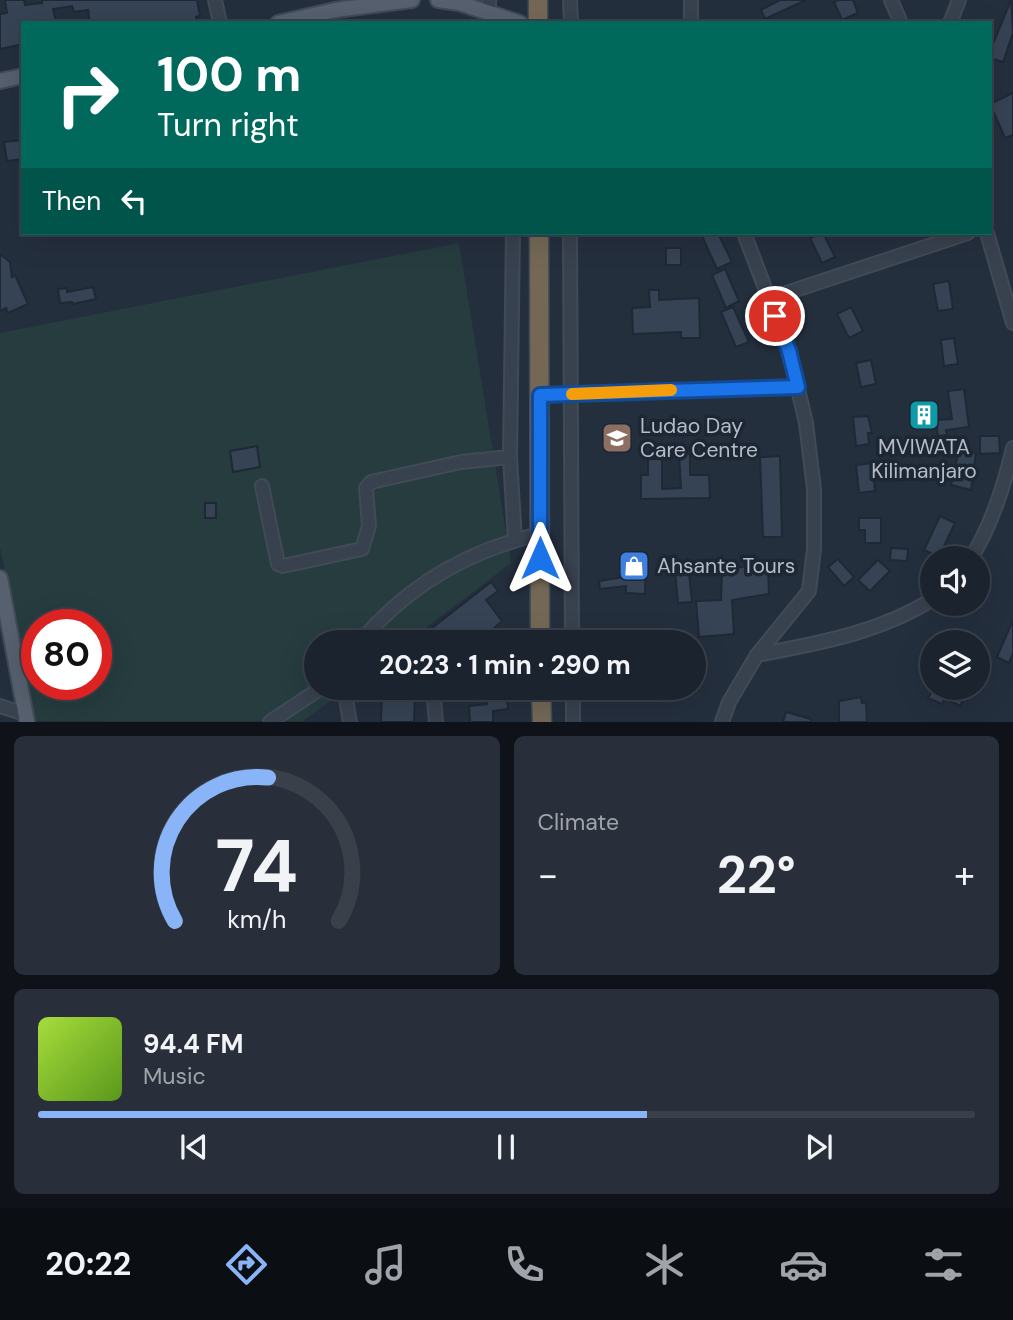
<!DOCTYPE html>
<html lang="en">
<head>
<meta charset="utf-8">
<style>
	body { margin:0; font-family:"DM Sans",sans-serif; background:#282f3a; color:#f1f3f6; height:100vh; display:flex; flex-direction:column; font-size:26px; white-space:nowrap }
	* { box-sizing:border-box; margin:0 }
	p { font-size:23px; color:#a0a4aa }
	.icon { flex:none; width:38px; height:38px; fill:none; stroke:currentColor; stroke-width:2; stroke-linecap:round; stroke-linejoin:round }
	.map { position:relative; height:722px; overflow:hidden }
	.details { display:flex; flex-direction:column; gap:14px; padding:14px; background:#0f1319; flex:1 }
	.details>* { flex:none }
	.banner { position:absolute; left:21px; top:21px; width:971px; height:214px; border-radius:0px; box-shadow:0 7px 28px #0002,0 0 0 2px #39404a; background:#00695c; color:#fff; overflow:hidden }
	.buttons { position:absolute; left:920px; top:546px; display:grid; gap:14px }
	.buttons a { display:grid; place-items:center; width:70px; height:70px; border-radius:50%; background:#1b232e; box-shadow:0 7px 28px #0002,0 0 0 2px #39404a; font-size:35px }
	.speed { position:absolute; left:21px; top:609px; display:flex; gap:14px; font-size:35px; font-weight:700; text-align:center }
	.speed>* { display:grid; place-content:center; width:91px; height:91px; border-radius:50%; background:#1b232e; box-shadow:0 7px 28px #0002,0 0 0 2px #39404a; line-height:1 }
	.speed .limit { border:10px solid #d22; background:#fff; color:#111 }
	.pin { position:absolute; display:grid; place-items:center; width:60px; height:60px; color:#fff; margin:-30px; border:4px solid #fff; border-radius:50%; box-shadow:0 2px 7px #0007 }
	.me { position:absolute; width:77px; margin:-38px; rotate:0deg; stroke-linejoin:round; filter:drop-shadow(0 0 5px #0008) }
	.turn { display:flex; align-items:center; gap:24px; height:147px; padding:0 21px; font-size:32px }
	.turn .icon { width:91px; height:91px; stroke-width:2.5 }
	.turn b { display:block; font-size:49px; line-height:60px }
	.then { display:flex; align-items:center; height:66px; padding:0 21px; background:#0003; gap:14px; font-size:26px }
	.big { font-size:52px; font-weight:700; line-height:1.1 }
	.details .tile { flex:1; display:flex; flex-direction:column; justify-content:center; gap:10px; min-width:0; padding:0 24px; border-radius:10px; background:#282f3a }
	.details .dial { align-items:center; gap:0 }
	.dial svg { height:182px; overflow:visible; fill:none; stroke:#39404a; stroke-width:7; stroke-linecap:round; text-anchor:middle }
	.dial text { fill:#f1f3f6; stroke:none }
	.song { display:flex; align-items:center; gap:21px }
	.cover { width:84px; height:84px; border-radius:10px; background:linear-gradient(135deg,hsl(80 70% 55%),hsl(90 70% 35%)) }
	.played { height:7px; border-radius:4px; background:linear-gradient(90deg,#8ab4f8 65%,#39404a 65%) }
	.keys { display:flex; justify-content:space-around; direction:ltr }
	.heat { display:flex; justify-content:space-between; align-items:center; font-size:38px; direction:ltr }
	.details .tiles { flex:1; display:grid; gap:14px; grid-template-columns:1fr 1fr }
	.tile:last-child { grid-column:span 2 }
	.trip { position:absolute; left:304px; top:630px; width:402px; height:70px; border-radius:35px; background:#1b232e; box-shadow:0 7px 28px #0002,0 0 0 2px #39404a; font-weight:700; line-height:70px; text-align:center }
	.menu { display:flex; height:112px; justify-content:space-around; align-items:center; background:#0b0e12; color:#a0a4aa }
	.menu .icon { width:49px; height:49px }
	.menu .on { color:#8ab4f8 }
	.menu b { font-size:32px; color:#f1f3f6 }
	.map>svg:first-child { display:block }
</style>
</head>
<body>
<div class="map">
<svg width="1013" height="722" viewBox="0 0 1013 722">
	<rect width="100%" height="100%" fill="#242f3e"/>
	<!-- green -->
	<path fill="#263c3f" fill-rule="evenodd" d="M459,243L511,563L407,642H317V688H348L303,721H34L0,547V333ZM37,625H96V684H37Z"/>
	<!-- building -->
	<g fill="#364354" stroke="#1f2835" stroke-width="2">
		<path d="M5,0H24L25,5L42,3V0H197L200,16L196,17L198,23H90L88,10L74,12L72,6L53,9L56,23H23V44L0,49V14L7,13Z"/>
		<path d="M780,0H806L765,19L761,10Z"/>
		<path d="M839,0H853L858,13L842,20L834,2Z"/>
		<path d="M1011,0L1013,33L1003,62L990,58V51Z"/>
		<path d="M1013,93V135L1005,138L990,104Z"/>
		<path d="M22,140L23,159L7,161L4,142Z"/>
		<path d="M708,233H718L732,262L717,269L702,236Z"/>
		<path d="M823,233L835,257L822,263L810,238Z"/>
		<rect x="666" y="248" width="15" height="17"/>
		<path d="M0,254L10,262L12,277L15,275L28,304L8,313L6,308L0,311Z"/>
		<path d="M725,269L739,301L726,308L712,275Z"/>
		<path d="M949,281L953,309L938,311L933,284Z"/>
		<path d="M93,287L96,299L73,304L72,302L60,303L58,289L67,288V292Z"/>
		<path d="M649,290H659V300L699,298L700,338H681V332L633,334L632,308L650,307Z"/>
		<path d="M733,307L749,342L736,347L721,312Z"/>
		<path d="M851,307L863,331L849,338L837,314Z"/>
		<path d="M954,338L958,364L944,366L941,340Z"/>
		<path d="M871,360L876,384L861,387L856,363Z"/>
		<path d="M964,389L969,427L946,430L947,435L938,436L936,420L952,419L948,391Z"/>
		<path d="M932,404L934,423L916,425L914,406Z"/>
		<path d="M868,416L872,433H868L869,444L856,446L853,417Z"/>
		<path d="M980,436H999L1000,453L980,454Z"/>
		<path d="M257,446L260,467L233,472L230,451Z"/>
		<path d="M959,449L976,453L971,490L951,485Z"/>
		<path d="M679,454H690V475H709L710,498L641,499V475H648V459H662V489L681,488Z"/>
		<path d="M780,456L782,537H763L760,457Z"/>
		<path d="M872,463L875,491L859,493L856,465Z"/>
		<rect x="205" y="503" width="11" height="15"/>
		<path d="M940,516L955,523L939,557L924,550Z"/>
		<path d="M859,518H881V543H865V530H859Z"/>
		<path d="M891,548L908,549L907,561L890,560Z"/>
		<path d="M624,558H646L645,594L626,593V586L600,589L599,581L624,577Z"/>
		<path d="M838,559L854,577L844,586L828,567Z"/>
		<path d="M878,560L890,571L870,591L858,580Z"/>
		<path d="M755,565L756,570L768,569L769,594L732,600L734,634L699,637L696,601L721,600L722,570Z"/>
		<path d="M675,571L689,572L692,602L678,603Z"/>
		<path d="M491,582L498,591L486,600L502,621L479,642H414Z"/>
		<path d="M1013,620V653L1009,663L997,657Z"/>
		<path d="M388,688H408V691H415L414,722H381L382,691H388Z"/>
		<path d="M934,688H960L967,692L960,706L945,698L942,704L928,698Z"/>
		<path d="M506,690L508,709L493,711V722H470L469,706L487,704L486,692Z"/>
		<path d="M861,697L862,703L866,702L867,722H839V701Z"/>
		<path d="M786,712L811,719V722H783Z"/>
	</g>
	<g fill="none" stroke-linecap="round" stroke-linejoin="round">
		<!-- minor casing -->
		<g stroke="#414a57" stroke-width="16">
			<g id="minor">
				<path d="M215,0L220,23"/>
				<path d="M570,0L571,23"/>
				<path d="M691,0V23"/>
				<path d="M891,0L901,23"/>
				<path d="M489,12V0"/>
				<path d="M950,23L959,0"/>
				<path d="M513,233L510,457L515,540"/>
				<path d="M570,233L572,642"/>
				<path d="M987,233L1013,323"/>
				<path d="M768,299L968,233"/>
				<path d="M540,395L798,387"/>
				<path d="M262,486L278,564L283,566L362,549L369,526L366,488L371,482L461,462L510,457"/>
				<path d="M971,558C992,525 1004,486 1013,448"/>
				<path d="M360,642C407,586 469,550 540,534"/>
				<path d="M757,655C819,643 879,633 933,599"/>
				<path d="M344,688L350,722"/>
				<path d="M433,688L436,722"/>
				<path d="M573,688V722"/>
				<path d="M0,706L25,714"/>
				<path d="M270,722L321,688"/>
				<path d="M722,722L729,702L757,655L809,591L814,549V489L806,423L789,351L744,233"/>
			</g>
		</g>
		<!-- major casing -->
		<g stroke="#414a57" stroke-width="18">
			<g id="major">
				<path d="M438,0L459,3L520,23"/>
				<path d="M278,23L335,10L412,0"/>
				<path d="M0,81L23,76"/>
				<path d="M0,578L27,722"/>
			</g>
		</g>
		<!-- highway casing -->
		<g stroke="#434c59" stroke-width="21">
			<g id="highway">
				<path d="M538,0V23"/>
				<path d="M539,233L540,642"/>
				<path d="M541,688L542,722"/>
			</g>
		</g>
		<!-- minor -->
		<use href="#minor" stroke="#38414e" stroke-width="12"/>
		<!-- major -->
		<use href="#major" stroke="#56606e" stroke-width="14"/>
		<!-- highway -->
		<use href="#highway" stroke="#746855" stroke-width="18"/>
	</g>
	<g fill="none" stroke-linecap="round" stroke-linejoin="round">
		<!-- route casing -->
		<g stroke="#114b97" stroke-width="18">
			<path id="route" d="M540,558V395L798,387L789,351L775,316"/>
		</g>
		<!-- route -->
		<use href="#route" stroke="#1a73e8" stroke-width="12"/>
		<!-- slow -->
		<path stroke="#f59e0b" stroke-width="12" d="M572,394L671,390"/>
	</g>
	<!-- icons -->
	<defs>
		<g id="building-square" transform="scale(1.575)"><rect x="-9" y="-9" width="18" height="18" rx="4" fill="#0f9aa8" stroke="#1d2633"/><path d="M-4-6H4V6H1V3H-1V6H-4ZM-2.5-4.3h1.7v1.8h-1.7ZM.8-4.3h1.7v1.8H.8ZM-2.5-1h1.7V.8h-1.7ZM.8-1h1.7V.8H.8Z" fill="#fff"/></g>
		<g id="school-square" transform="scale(1.575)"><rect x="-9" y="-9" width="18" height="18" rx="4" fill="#8d6e63" stroke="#1d2633"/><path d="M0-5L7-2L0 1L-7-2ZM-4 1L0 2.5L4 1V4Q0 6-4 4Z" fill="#fff"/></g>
		<g id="shop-square" transform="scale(1.575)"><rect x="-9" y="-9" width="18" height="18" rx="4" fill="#3f7fe0" stroke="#1d2633"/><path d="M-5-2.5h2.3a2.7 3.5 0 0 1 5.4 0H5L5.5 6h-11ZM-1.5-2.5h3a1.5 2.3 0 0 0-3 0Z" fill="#fff"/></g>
	</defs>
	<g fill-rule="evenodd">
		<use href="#building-square" x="924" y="415"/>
		<use href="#school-square" x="617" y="438"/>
		<use href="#shop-square" x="634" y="566"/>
	</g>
	<g text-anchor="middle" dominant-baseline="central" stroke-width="7" stroke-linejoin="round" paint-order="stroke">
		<!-- poi labels -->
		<g font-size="21" fill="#b4bcc9" stroke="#1d2633" text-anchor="start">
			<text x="640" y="426">Ludao Day<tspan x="640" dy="24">Care Centre</tspan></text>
			<text x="924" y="447" text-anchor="middle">MVIWATA<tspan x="924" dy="24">Kilimanjaro</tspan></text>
			<text x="657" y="566">Ahsante Tours</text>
		</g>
	</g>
</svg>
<div class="buttons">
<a><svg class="icon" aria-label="sound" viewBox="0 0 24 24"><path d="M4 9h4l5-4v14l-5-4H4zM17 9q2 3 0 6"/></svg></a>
<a><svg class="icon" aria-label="layers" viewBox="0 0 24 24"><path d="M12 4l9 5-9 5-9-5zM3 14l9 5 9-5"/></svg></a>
</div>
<div class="speed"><div class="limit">80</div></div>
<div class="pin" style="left:775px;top:316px;background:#d93025"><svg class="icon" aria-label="arrive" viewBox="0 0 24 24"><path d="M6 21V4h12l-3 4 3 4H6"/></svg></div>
<svg class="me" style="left:540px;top:558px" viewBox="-20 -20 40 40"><path d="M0-17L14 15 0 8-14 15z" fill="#1a73e8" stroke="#fff" stroke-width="4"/></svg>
<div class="trip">20:23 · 1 min · 290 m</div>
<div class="banner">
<div class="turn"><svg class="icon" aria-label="right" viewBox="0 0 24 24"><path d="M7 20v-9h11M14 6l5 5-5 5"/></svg><div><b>100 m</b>Turn right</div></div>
<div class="then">Then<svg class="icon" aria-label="left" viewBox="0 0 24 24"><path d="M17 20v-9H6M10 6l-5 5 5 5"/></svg></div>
</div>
</div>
<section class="details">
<div class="tiles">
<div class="tile dial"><svg viewBox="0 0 100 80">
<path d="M14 69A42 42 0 1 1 86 69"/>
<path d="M14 69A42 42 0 0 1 55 6" stroke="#8ab4f8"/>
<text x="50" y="56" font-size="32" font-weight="700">74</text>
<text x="50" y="72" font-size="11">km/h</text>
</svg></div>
<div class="tile"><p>Climate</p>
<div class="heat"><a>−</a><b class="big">22°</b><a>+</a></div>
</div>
<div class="tile">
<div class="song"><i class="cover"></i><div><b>94.4 FM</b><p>Music</p></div></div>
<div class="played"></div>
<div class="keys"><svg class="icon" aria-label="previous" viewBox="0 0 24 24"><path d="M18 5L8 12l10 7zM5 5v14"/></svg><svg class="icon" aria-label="pause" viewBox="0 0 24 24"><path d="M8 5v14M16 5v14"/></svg><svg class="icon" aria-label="next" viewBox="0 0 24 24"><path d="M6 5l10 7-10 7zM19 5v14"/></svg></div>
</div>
</div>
</section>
<nav class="menu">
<b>20:22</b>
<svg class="icon on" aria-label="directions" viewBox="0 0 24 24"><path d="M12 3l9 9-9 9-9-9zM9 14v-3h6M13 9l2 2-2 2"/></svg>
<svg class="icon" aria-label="music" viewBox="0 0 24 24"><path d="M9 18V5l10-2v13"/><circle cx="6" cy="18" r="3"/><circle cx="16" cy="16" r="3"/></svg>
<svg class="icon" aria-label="phone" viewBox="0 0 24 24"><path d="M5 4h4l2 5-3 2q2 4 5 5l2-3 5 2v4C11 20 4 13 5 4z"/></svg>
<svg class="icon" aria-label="climate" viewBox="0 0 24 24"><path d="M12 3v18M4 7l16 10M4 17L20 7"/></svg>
<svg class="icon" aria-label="car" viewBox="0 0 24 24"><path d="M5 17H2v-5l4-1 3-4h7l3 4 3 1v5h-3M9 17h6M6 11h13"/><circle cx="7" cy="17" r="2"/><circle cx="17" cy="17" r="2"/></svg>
<svg class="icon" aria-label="filters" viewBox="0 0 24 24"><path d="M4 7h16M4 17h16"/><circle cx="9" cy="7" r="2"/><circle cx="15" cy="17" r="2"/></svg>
</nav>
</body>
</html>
